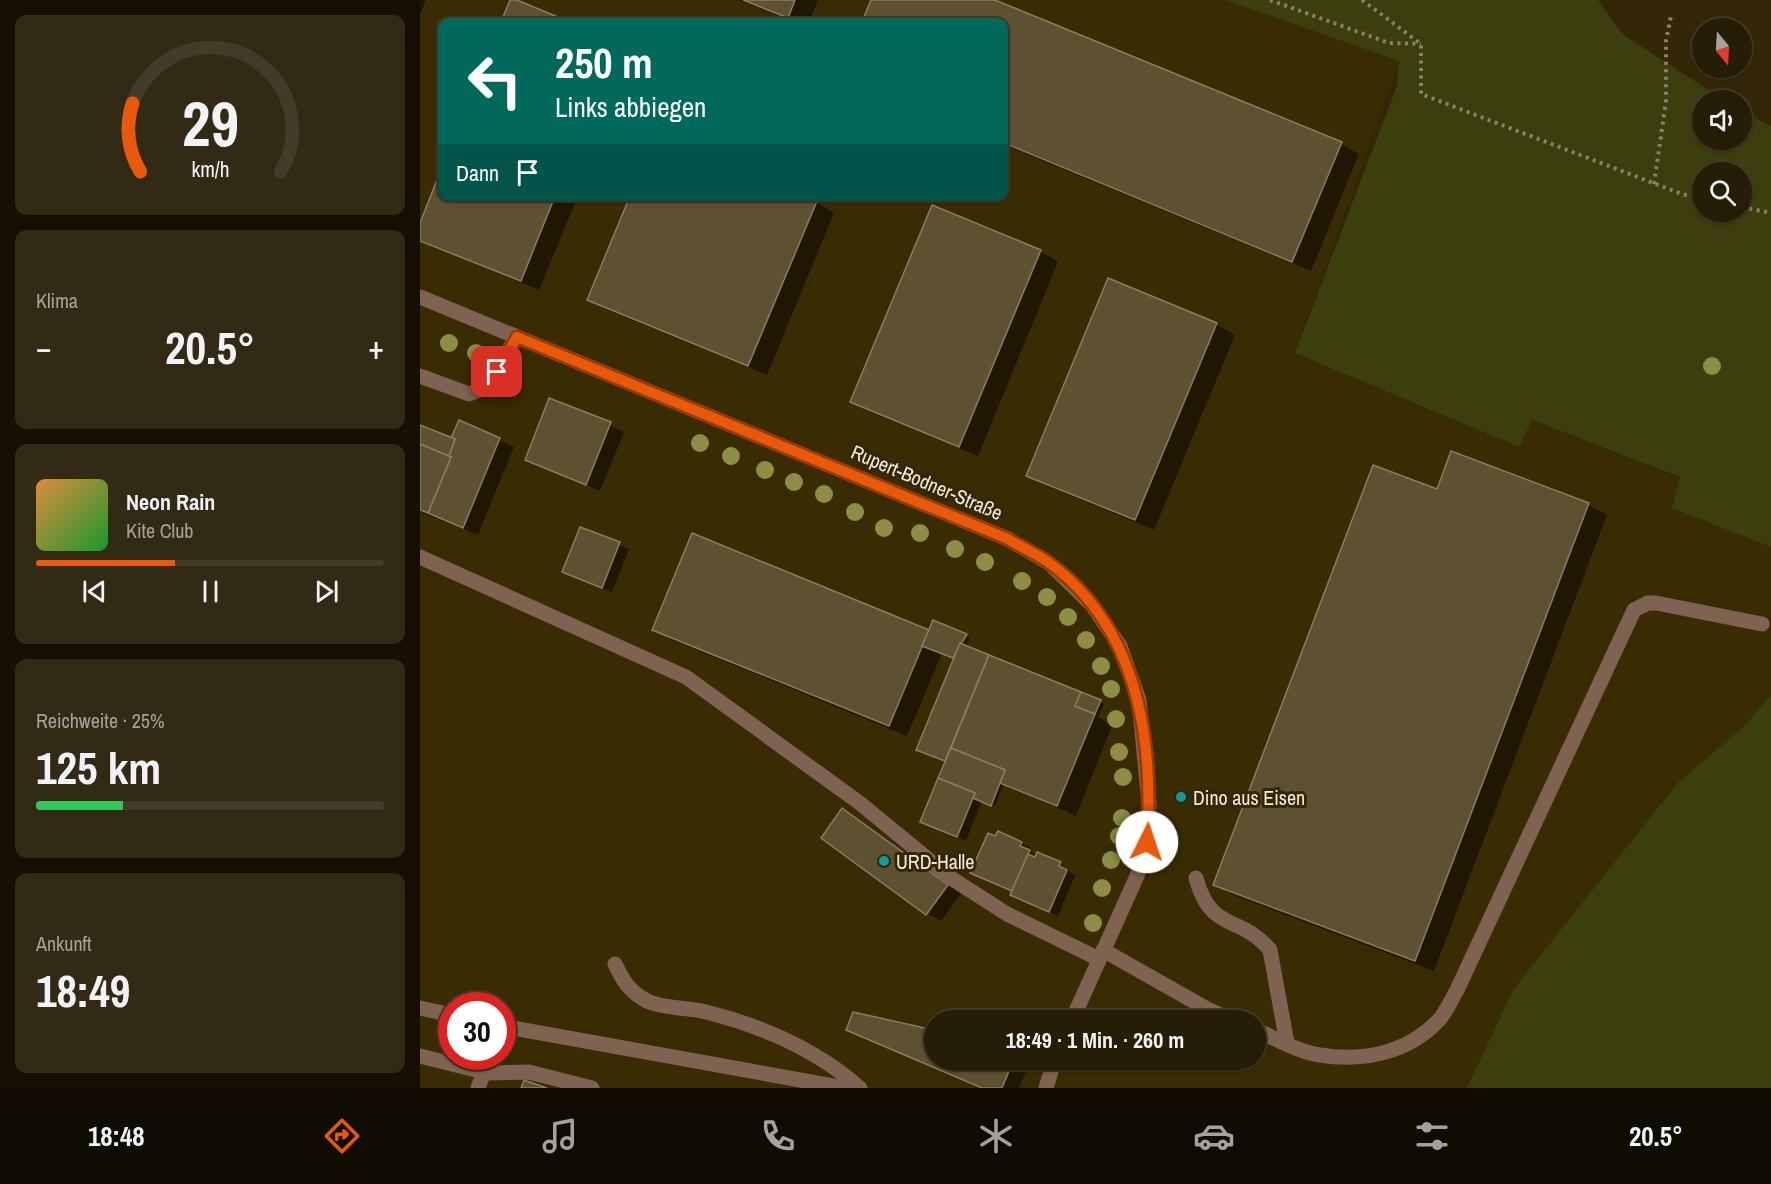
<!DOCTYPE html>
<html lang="de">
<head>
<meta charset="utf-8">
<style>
	body { margin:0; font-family:"Archivo Narrow",sans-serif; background:#322a14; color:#f1f3f6; height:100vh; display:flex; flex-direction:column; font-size:22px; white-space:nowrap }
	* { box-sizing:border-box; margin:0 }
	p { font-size:20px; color:#a4a29b }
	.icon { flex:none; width:33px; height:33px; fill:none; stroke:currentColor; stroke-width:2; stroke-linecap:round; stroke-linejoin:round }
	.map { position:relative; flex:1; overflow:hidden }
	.sheet { display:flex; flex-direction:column; gap:15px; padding:15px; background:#151003; width:420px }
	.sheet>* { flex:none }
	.top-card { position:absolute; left:18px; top:18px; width:570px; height:183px; border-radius:12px; box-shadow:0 2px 4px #0004,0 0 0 2px #423b28; background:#00695c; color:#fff; overflow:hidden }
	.needle { width:39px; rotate:162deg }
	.controls { position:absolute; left:1272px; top:18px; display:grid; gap:12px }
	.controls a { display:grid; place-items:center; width:60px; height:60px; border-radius:50%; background:#261d06; box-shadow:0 2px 4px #0004,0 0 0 2px #423b28; font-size:30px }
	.speed { position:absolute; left:18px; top:992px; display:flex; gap:12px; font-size:30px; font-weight:700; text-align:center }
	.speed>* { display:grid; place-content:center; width:78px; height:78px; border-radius:50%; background:#261d06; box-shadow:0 2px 4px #0004,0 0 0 2px #423b28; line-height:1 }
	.speed .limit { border:9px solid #d22; background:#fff; color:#111 }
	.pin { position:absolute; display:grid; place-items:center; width:51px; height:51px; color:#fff; margin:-26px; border-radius:12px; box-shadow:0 3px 9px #0006 }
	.me { position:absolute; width:66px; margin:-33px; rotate:4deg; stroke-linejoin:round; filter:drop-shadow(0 0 4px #0008) }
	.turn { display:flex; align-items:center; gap:21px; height:126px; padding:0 18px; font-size:27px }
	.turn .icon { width:78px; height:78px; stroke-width:2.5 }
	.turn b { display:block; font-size:42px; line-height:51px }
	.then { display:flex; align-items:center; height:57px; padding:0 18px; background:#0003; gap:12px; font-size:22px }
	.big { font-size:45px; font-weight:700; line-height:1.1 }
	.sheet .card { flex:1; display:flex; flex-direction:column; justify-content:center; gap:9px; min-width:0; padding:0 21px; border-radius:12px; background:#322a14 }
	.sheet .dial { align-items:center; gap:0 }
	.dial svg { height:156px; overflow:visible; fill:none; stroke:#423b28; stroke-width:7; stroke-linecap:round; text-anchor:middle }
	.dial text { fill:#f1f3f6; stroke:none }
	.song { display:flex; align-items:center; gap:18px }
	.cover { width:72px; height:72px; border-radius:9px; background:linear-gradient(135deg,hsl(30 70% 55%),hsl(130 70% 35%)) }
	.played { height:6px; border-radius:3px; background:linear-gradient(90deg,#ea580c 40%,#423b28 40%) }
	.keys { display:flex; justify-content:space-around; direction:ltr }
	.heat { display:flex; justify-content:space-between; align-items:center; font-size:33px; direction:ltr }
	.charge { height:9px; border-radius:4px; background:linear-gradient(90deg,#34c759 25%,#423b28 0) }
	.trip { position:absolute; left:504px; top:1010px; width:342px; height:60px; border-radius:30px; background:#261d06; box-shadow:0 2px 4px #0004,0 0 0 2px #423b28; font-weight:700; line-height:60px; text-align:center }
	.dock { display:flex; height:96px; justify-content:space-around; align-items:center; background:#0f0c02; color:#a4a29b }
	.dock .icon { width:42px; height:42px }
	.dock .on { color:#ea580c }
	.dock b { font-size:27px; color:#f1f3f6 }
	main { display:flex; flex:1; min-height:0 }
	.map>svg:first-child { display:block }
</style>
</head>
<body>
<main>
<section class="sheet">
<div class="card dial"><svg viewBox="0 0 100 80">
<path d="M14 69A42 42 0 1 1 86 69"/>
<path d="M14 69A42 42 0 0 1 10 34" stroke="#ea580c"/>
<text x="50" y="56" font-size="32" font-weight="700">29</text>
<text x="50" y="72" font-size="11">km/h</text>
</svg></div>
<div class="card"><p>Klima</p>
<div class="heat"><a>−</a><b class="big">20.5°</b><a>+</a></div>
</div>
<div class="card">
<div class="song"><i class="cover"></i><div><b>Neon Rain</b><p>Kite Club</p></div></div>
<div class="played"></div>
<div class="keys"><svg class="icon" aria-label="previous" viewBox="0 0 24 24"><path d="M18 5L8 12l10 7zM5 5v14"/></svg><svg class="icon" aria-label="pause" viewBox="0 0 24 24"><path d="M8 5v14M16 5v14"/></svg><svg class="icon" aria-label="next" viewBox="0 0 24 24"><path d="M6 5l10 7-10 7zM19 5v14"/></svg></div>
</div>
<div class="card"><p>Reichweite · 25%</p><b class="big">125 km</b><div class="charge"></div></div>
<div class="card"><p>Ankunft</p><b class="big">18:49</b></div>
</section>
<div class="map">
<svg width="1351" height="1088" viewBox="0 0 1351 1088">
	<rect width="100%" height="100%" fill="#332708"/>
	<!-- built -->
	<path fill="#3a2c02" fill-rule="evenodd" d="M0,0H805L979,61L875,353L1098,447L1112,420L1260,478L1252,508L1351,547V695L1093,990L1047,1088H0ZM22,22H584V196H22ZM32,1005H82V1056H32ZM514,1020H836V1059H514Z"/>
	<!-- green -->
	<g fill="#3b3f0e" fill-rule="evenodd">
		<path d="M805,0H1178L1202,34L1304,100H1282V140H1322V112L1351,126V547L1252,508L1260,477L1112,420L1099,447L875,353L977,86L979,61ZM1282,172H1322V212H1282Z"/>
		<path d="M1351,695V1088H1047L1093,990L1257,784L1325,725Z"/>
	</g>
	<!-- shadow -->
	<g fill="#0007">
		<path d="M0,0H6L0,14Z"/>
		<path d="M92,0L146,22H83Z"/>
		<path d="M318,0H398L389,22H374Z"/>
		<path d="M453,0H571L921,144L939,154L891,271L584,145V22H443Z"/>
		<path d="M22,171V196H158L119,290L0,240V227Z"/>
		<path d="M396,202L414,213L347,375L187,310L169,299Z"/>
		<path d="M620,251L638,262L558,456L451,412L432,402Z"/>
		<path d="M796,324L815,335L734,530L627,486L608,475Z"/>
		<path d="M130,400L204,432L180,491L106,460Z"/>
		<path d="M39,422L94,447L58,535L0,512V427L32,440Z"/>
		<path d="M1032,453L1169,505L1187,515L1014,971L813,895L795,885L1017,491Z"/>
		<path d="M161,529L209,549L192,592L153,576Z"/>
		<path d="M514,622L550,638L546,647L684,704L678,717L692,726L656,816L584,784L575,806L562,800L546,841L502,822L527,761L502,751L535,658L522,653L487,736L252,640L234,629L509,632Z"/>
		<path d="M423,810L541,894L521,921L507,913Z"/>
		<path d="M578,833L611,848L609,851L617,856L640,864L655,876L638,916L601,900L594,891L576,838Z"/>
		<path d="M434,1014L514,1031V1059H611L599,1088H560L428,1029Z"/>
	</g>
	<!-- building -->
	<g fill="#5d5132" stroke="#8a7d5c" stroke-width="1.5">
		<path d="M90,0H97L150,22H81Z"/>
		<path d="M323,0H375L368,18Z"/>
		<path d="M451,0H575L922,142L872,262L584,143V22H442Z"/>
		<path d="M22,167V196H135L101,281L0,241V223Z"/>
		<path d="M210,196H387L397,201L328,366L167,300Z"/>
		<path d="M512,205L621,250L539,447L430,402Z"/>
		<path d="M688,278L797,323L715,520L606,476Z"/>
		<path d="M129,398L191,422L166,485L105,460Z"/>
		<path d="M39,420L80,438L43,528L8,513L31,457L29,456L35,439L31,438Z"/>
		<path d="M0,425L35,439L29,456L0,444Z"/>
		<path d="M0,444L31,457L8,513L0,510Z"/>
		<path d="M1031,451L1169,503L995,961L793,885L953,465L1017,489Z"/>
		<path d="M160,527L200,542L182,588L142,572Z"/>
		<path d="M272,533L509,630L469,726L232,630Z"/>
		<path d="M513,620L547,634L533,658L502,646Z"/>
		<path d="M540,643L569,655L525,761L496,750Z"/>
		<path d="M569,655L661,692L655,706L675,714L637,806L580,783L585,770L531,748Z"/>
		<path d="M661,692L681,700L675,714L655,706Z"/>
		<path d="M531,748L585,770L571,806L553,798L555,793L518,778Z"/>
		<path d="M518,778L555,793L537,837L500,822Z"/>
		<path d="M422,808L528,885L506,915L401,838Z"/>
		<path d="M578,831L602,842L600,846L610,850L592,891L550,873L568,833L575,836Z"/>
		<path d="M617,852L641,862L639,866L647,870L629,912L590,895L608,854L615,857Z"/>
		<path d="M433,1012L514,1030V1059H594L582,1088H562L426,1030Z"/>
		<path d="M104,1080L127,1088H101Z"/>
	</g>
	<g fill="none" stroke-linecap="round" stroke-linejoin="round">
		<!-- path -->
		<g stroke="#8a8067" stroke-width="4" stroke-dasharray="3 4.5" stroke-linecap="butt">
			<path d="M850,0L969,43L1001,44"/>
			<path d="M942,0L1001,44V94L1262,194L1282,199"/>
			<path d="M1234,184L1246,101V41L1251,16"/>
			<path d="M1322,207L1351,213"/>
		</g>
		<!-- lane -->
		<g stroke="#7f6251" stroke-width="15">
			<path d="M0,376L49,394L71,386L83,359L97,337"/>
			<path d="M0,557L266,677L441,804L531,878L587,914L679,959"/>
			<path d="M776,878C791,934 821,914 850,950L867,1043"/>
			<path d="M683,950L789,1010L812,1020"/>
			<path d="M195,964C203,981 210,992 227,1001C244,1009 268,1007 286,1012C342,1026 397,1050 440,1088"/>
			<path d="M0,1008L32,1015"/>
			<path d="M82,1026L424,1088"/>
			<path d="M836,1030C855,1038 878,1052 900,1055C943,1062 987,1053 1018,1021C1026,1013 1031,1000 1037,990L1214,610L1228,603H1236L1342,624"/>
			<path d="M0,1056L68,1073L109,1072L172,1088"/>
			<path d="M58,1088L64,1072"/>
		</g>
		<!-- street -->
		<g stroke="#7f6251" stroke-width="15">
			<path d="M0,297L588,539L629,563L672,605L700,646L719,700L729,803L727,842L717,876L652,1020"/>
			<path d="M626,1088L635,1059"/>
		</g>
	</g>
	<!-- trees -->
	<g fill="#8d8d44">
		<circle cx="29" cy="343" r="9"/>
		<circle cx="56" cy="353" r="9"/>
		<circle cx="1292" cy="366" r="9"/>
		<circle cx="280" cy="443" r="9"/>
		<circle cx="311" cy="456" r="9"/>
		<circle cx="345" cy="470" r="9"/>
		<circle cx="374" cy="482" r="9"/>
		<circle cx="404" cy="494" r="9"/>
		<circle cx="435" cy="512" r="9"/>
		<circle cx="464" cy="528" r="9"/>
		<circle cx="500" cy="533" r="9"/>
		<circle cx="535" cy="549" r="9"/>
		<circle cx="565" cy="562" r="9"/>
		<circle cx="602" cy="581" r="9"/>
		<circle cx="627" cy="597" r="9"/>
		<circle cx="648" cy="617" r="9"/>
		<circle cx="666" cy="640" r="9"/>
		<circle cx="681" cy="666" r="9"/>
		<circle cx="691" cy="689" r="9"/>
		<circle cx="696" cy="719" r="9"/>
		<circle cx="699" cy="752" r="9"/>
		<circle cx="703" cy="777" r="9"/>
		<circle cx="702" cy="818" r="9"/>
		<circle cx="699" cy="836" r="9"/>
		<circle cx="691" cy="860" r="9"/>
		<circle cx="682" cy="888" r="9"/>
		<circle cx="673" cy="923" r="9"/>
	</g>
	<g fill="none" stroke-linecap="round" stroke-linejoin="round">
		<!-- route casing -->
		<g stroke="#983908" stroke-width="15">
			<path id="route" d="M77,372L97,337L588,539C601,547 616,554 628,562C718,627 734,739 727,842"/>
		</g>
		<!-- route -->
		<use href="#route" stroke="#ea580c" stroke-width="10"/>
	</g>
	<!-- markers -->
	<g fill="#0f9aa8" stroke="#332708" stroke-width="2">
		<circle cx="761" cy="797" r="6"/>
		<circle cx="464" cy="861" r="6"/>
	</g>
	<g text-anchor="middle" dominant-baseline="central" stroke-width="6" stroke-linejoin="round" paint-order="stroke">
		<!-- street labels -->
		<g font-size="20" fill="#f3ecda" stroke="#332708">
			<text transform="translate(507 482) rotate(23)">Rupert-Bodner-Straße</text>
		</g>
		<!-- poi labels -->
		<g font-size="20" fill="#f3ecda" stroke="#332708" text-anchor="start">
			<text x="773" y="797">Dino aus Eisen</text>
			<text x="476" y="861">URD-Halle</text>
		</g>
	</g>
</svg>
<div class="controls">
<a><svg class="needle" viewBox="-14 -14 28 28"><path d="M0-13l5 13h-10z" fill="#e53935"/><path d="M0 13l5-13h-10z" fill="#a4a29b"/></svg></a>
<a><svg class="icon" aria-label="sound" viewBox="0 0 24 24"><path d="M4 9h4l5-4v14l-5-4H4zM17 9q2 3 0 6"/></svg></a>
<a><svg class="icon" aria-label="search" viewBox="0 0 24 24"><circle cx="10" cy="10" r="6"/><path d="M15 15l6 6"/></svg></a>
</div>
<div class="speed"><div class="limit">30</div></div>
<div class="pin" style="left:77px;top:372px;background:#d93025"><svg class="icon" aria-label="arrive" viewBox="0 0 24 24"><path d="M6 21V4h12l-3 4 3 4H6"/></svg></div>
<svg class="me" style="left:727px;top:842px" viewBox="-20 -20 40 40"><circle r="19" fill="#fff"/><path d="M0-13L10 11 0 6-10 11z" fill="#ea580c"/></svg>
<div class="trip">18:49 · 1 Min. · 260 m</div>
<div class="top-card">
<div class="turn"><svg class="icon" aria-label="left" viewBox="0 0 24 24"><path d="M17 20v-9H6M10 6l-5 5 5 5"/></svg><div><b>250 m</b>Links abbiegen</div></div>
<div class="then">Dann<svg class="icon" aria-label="arrive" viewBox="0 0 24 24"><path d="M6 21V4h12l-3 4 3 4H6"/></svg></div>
</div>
</div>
</main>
<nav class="dock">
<b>18:48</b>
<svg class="icon on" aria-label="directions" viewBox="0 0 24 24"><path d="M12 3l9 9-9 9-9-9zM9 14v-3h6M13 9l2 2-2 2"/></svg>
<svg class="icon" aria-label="music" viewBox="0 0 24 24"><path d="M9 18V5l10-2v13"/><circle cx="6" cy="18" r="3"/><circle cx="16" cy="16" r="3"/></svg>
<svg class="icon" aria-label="phone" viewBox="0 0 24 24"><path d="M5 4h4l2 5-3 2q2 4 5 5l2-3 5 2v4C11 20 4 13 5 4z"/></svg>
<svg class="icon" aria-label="climate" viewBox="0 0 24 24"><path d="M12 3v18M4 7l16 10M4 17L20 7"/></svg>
<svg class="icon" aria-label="car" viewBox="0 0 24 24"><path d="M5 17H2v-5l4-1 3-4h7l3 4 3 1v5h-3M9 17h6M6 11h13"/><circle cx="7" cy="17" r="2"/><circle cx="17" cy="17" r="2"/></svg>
<svg class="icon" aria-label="filters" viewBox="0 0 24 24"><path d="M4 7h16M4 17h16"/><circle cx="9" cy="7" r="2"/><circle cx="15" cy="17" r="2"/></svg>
<b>20.5°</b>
</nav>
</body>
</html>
